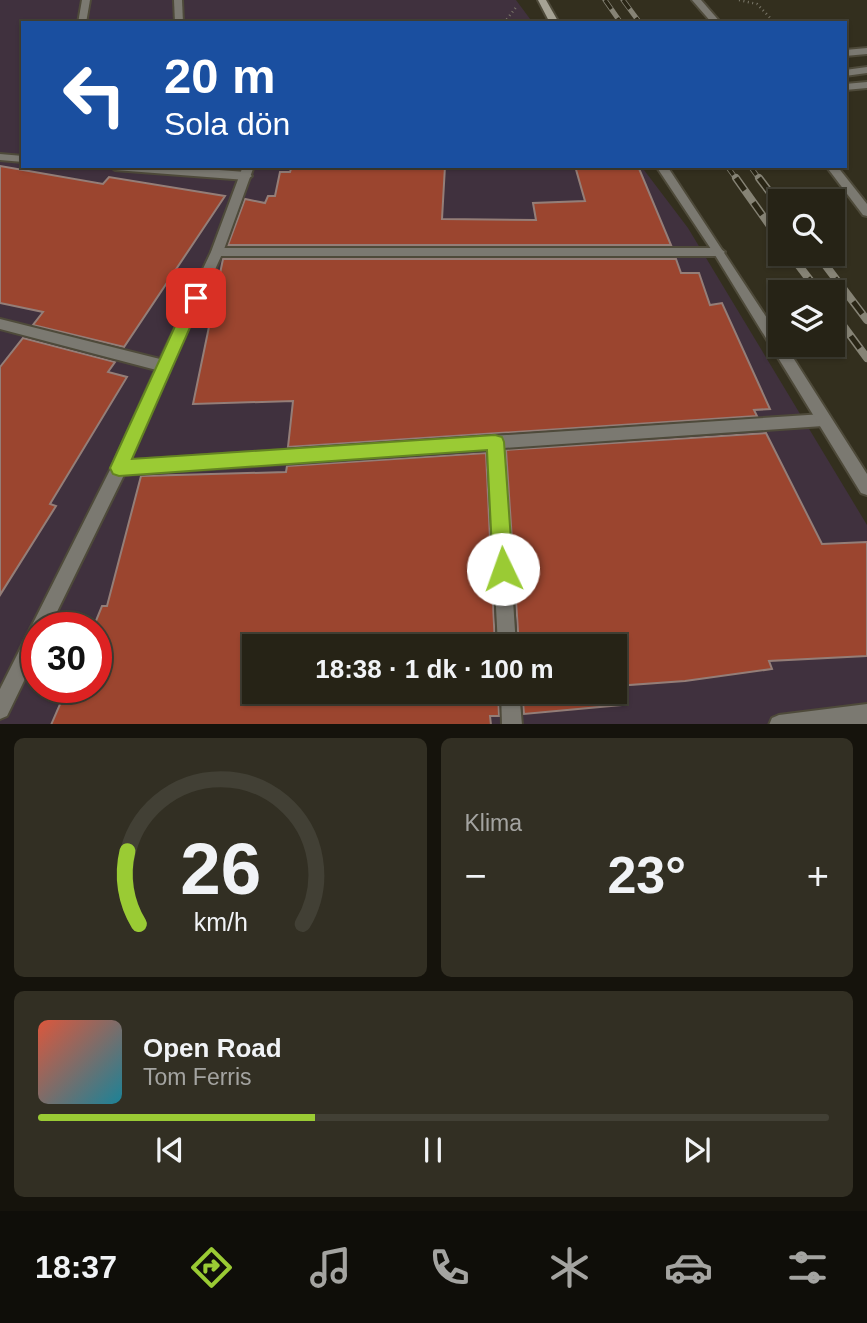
<!DOCTYPE html>
<html lang="tr">
<head>
<meta charset="utf-8">
<style>
	body { margin:0; font-family:Helvetica,sans-serif; background:#322f23; color:#f1f3f6; height:100vh; display:flex; flex-direction:column; font-size:26px; white-space:nowrap }
	* { box-sizing:border-box; margin:0 }
	p { font-size:23px; color:#a4a4a1 }
	.icon { flex:none; width:38px; height:38px; fill:none; stroke:currentColor; stroke-width:2; stroke-linecap:round; stroke-linejoin:round }
	.map { position:relative; height:724px; overflow:hidden }
	.sheet { display:flex; flex-direction:column; gap:14px; padding:14px; background:#15130c; flex:1 }
	.sheet>* { flex:none }
	.hud { position:absolute; left:21px; top:21px; width:826px; height:147px; border-radius:0px; box-shadow:0 2px 5px #0004,0 0 0 2px #424035; background:#1a4fa0; color:#fff; overflow:hidden }
	.fabs { position:absolute; left:768px; top:189px; display:grid; gap:14px }
	.fabs a { display:grid; place-items:center; width:77px; height:77px; border-radius:0px; background:#262316; box-shadow:0 2px 5px #0004,0 0 0 2px #424035; font-size:35px }
	.speed { position:absolute; left:21px; top:612px; display:flex; gap:14px; font-size:35px; font-weight:700; text-align:center }
	.speed>* { display:grid; place-content:center; width:91px; height:91px; border-radius:50%; background:#262316; box-shadow:0 2px 5px #0004,0 0 0 2px #424035; line-height:1 }
	.speed .limit { border:10px solid #d22; background:#fff; color:#111 }
	.pin { position:absolute; display:grid; place-items:center; width:60px; height:60px; color:#fff; margin:-30px; border-radius:14px; box-shadow:0 4px 10px #0006 }
	.me { position:absolute; width:77px; margin:-38px; rotate:357deg; stroke-linejoin:round; filter:drop-shadow(0 0 5px #0008) }
	.turn { display:flex; align-items:center; gap:24px; height:147px; padding:0 28px; font-size:32px }
	.turn .icon { width:91px; height:91px; stroke-width:2.5 }
	.turn b { display:block; font-size:49px; line-height:60px }
	.big { font-size:52px; font-weight:700; line-height:1.1 }
	.sheet .widget { flex:1; display:flex; flex-direction:column; justify-content:center; gap:10px; min-width:0; padding:0 24px; border-radius:10px; background:#322f23 }
	.sheet .dial { align-items:center; gap:0 }
	.dial svg { height:182px; overflow:visible; fill:none; stroke:#424035; stroke-width:7; stroke-linecap:round; text-anchor:middle }
	.dial text { fill:#f1f3f6; stroke:none }
	.song { display:flex; align-items:center; gap:21px }
	.cover { width:84px; height:84px; border-radius:10px; background:linear-gradient(135deg,hsl(10 70% 55%),hsl(190 70% 35%)) }
	.played { height:7px; border-radius:4px; background:linear-gradient(90deg,#9acb34 35%,#424035 35%) }
	.keys { display:flex; justify-content:space-around; direction:ltr }
	.heat { display:flex; justify-content:space-between; align-items:center; font-size:38px; direction:ltr }
	.sheet .tiles { flex:1; display:grid; gap:14px; grid-template-columns:1fr 1fr }
	.widget:last-child { grid-column:span 2 }
	.trip { position:absolute; left:242px; top:634px; width:385px; height:70px; border-radius:0px; background:#262316; box-shadow:0 2px 5px #0004,0 0 0 2px #424035; font-weight:700; line-height:70px; text-align:center }
	.tab-bar { display:flex; height:112px; justify-content:space-around; align-items:center; background:#0f0e09; color:#a4a4a1 }
	.tab-bar .icon { width:49px; height:49px }
	.tab-bar .current { color:#9acb34 }
	.tab-bar b { font-size:32px; color:#f1f3f6 }
	.map>svg:first-child { display:block }
</style>
</head>
<body>
<div class="map">
<svg width="867" height="725" viewBox="0 0 867 725">
	<rect width="100%" height="100%" fill="#332f1e"/>
	<!-- industrial -->
	<path fill="#40313e" fill-rule="evenodd" d="M0,0H516L533,23H23V166H641L688,228L867,525V724H0ZM37,628H96V688H37ZM254,646H614V691H254Z"/>
	<!-- building -->
	<g fill="#9b452f" stroke="#947e78" stroke-width="2">
		<path d="M0,166L103,184L109,177L225,196L124,347L33,325L43,312L0,303Z"/>
		<path d="M292,166H445L442,219L536,220L533,203L585,201L575,166H638L671,245H228L245,199L265,203L268,196H275L280,172H290Z"/>
		<path d="M223,259H676L681,273H699L710,305L722,303L770,409L754,410L757,416L288,447L293,401L193,404Z"/>
		<path d="M23,338L115,362L108,372L127,377L50,504L56,506L0,595V367Z"/>
		<path d="M766,433L822,544L867,542V656L769,661L772,669L685,681L616,686L621,705L524,714L522,691H614V646H519L506,450Z"/>
		<path d="M486,453L495,646H254V691H498L499,716H490L491,725H51L67,688H96V628H93L102,606H107L141,476L286,472L287,466Z"/>
	</g>
	<g fill="none" stroke-linecap="round" stroke-linejoin="round">
		<!-- minor casing -->
		<g stroke="#4e4a3a" stroke-width="4">
			<g id="minor">
				<path d="M82,0H90L86,23H78Z"/>
				<path d="M174,0H182L183,23H175Z"/>
				<path d="M0,154L23,156V162L0,160Z"/>
				<path d="M110,166H165L246,172L252,176L246,180L115,170Z"/>
				<path d="M217,248H719L725,252L719,256H217L211,252Z"/>
				<path d="M164,360L169,362L171,366L130,460L823,414L828,415L830,420L828,425L823,426L503,448L516,646H498L488,450L124,475L49,628H37V654L7,716L0,719V689L113,464L157,366L159,362Z"/>
				<path d="M501,691H519L522,725H502Z"/>
				<path d="M867,704V724L769,725L772,718L779,715Z"/>
			</g>
		</g>
		<!-- tertiary casing -->
		<g stroke="#4e4a3a" stroke-width="4">
			<g id="tertiary">
				<path d="M692,0H701L721,23H712Z"/>
				<path d="M867,48V54L845,56V50Z"/>
				<path d="M867,67V73L845,76V70Z"/>
				<path d="M867,82V88L845,90V84Z"/>
				<path d="M243,166H254L223,252L169,370L164,372L0,329V319L160,359L211,252Z"/>
				<path d="M656,166H667L780,338V345H785L867,474V495L861,493L715,255Z"/>
				<path d="M826,166H837L867,204V216L863,215Z"/>
			</g>
		</g>
		<!-- secondary casing -->
		<g stroke="#4e4a3a" stroke-width="4">
			<path id="secondary" d="M538,0H546L559,23H550Z"/>
		</g>
		<!-- path -->
		<g stroke="#7b786a" stroke-width="2.5" stroke-dasharray="1 3.5" stroke-linecap="butt">
			<path d="M739,0L757,4L775,23"/>
			<path d="M504,23L517,6"/>
		</g>
		<!-- minor -->
		<use href="#minor" fill="#7b7971" fill-rule="evenodd"/>
		<!-- tertiary -->
		<use href="#tertiary" fill="#7b7971" fill-rule="evenodd"/>
		<!-- secondary -->
		<use href="#secondary" fill="#a6a395" fill-rule="evenodd"/>
		<!-- rail-far1 casing -->
		<g stroke="#868375" stroke-width="5">
			<g id="rail-far1">
				<path d="M605,0L621,23"/>
				<path d="M623,0L640,23"/>
				<path d="M727,166L737,180"/>
				<path d="M750,166L760,180"/>
			</g>
		</g>
		<!-- rail casing -->
		<g stroke="#868375" stroke-width="8">
			<g id="rail">
				<path d="M736,178L780,240"/>
				<path d="M759,178L780,206"/>
				<path d="M790,254L819,292"/>
				<path d="M817,254L867,320"/>
				<path d="M833,312L867,358"/>
			</g>
		</g>
		<!-- rail-far1 -->
		<use href="#rail-far1" stroke="#292515" stroke-width="3.5" stroke-dasharray="11" stroke-linecap="butt"/>
		<!-- rail -->
		<use href="#rail" stroke="#292515" stroke-width="5" stroke-dasharray="15" stroke-linecap="butt"/>
	</g>
	<!-- route -->
	<path fill="#9acb34" stroke="#648422" stroke-width="2" d="M196,292L203,298L132,459L495,435L502,437L504,442L513,569L510,576L503,579L496,576L493,569L487,450L119,476L113,474L110,468L188,298Z"/>
</svg>
<div class="fabs">
<a><svg class="icon" aria-label="search" viewBox="0 0 24 24"><circle cx="10" cy="10" r="6"/><path d="M15 15l6 6"/></svg></a>
<a><svg class="icon" aria-label="layers" viewBox="0 0 24 24"><path d="M12 4l9 5-9 5-9-5zM3 14l9 5 9-5"/></svg></a>
</div>
<div class="speed"><div class="limit">30</div></div>
<div class="pin" style="left:196px;top:298px;background:#d93025"><svg class="icon" aria-label="arrive" viewBox="0 0 24 24"><path d="M6 21V4h12l-3 4 3 4H6"/></svg></div>
<svg class="me" style="left:503px;top:569px" viewBox="-20 -20 40 40"><circle r="19" fill="#fff"/><path d="M0-13L10 11 0 6-10 11z" fill="#9acb34"/></svg>
<div class="trip">18:38 · 1 dk · 100 m</div>
<div class="hud">
<div class="turn"><svg class="icon" aria-label="left" viewBox="0 0 24 24"><path d="M17 20v-9H6M10 6l-5 5 5 5"/></svg><div><b>20 m</b>Sola dön</div></div>
</div>
</div>
<section class="sheet">
<div class="tiles">
<div class="widget dial"><svg viewBox="0 0 100 80">
<path d="M14 69A42 42 0 1 1 86 69"/>
<path d="M14 69A42 42 0 0 1 9 37" stroke="#9acb34"/>
<text x="50" y="56" font-size="32" font-weight="700">26</text>
<text x="50" y="72" font-size="11">km/h</text>
</svg></div>
<div class="widget"><p>Klima</p>
<div class="heat"><a>−</a><b class="big">23°</b><a>+</a></div>
</div>
<div class="widget">
<div class="song"><i class="cover"></i><div><b>Open Road</b><p>Tom Ferris</p></div></div>
<div class="played"></div>
<div class="keys"><svg class="icon" aria-label="previous" viewBox="0 0 24 24"><path d="M18 5L8 12l10 7zM5 5v14"/></svg><svg class="icon" aria-label="pause" viewBox="0 0 24 24"><path d="M8 5v14M16 5v14"/></svg><svg class="icon" aria-label="next" viewBox="0 0 24 24"><path d="M6 5l10 7-10 7zM19 5v14"/></svg></div>
</div>
</div>
</section>
<nav class="tab-bar">
<b>18:37</b>
<svg class="icon current" aria-label="directions" viewBox="0 0 24 24"><path d="M12 3l9 9-9 9-9-9zM9 14v-3h6M13 9l2 2-2 2"/></svg>
<svg class="icon" aria-label="music" viewBox="0 0 24 24"><path d="M9 18V5l10-2v13"/><circle cx="6" cy="18" r="3"/><circle cx="16" cy="16" r="3"/></svg>
<svg class="icon" aria-label="phone" viewBox="0 0 24 24"><path d="M5 4h4l2 5-3 2q2 4 5 5l2-3 5 2v4C11 20 4 13 5 4z"/></svg>
<svg class="icon" aria-label="climate" viewBox="0 0 24 24"><path d="M12 3v18M4 7l16 10M4 17L20 7"/></svg>
<svg class="icon" aria-label="car" viewBox="0 0 24 24"><path d="M5 17H2v-5l4-1 3-4h7l3 4 3 1v5h-3M9 17h6M6 11h13"/><circle cx="7" cy="17" r="2"/><circle cx="17" cy="17" r="2"/></svg>
<svg class="icon" aria-label="filters" viewBox="0 0 24 24"><path d="M4 7h16M4 17h16"/><circle cx="9" cy="7" r="2"/><circle cx="15" cy="17" r="2"/></svg>
</nav>
</body>
</html>
